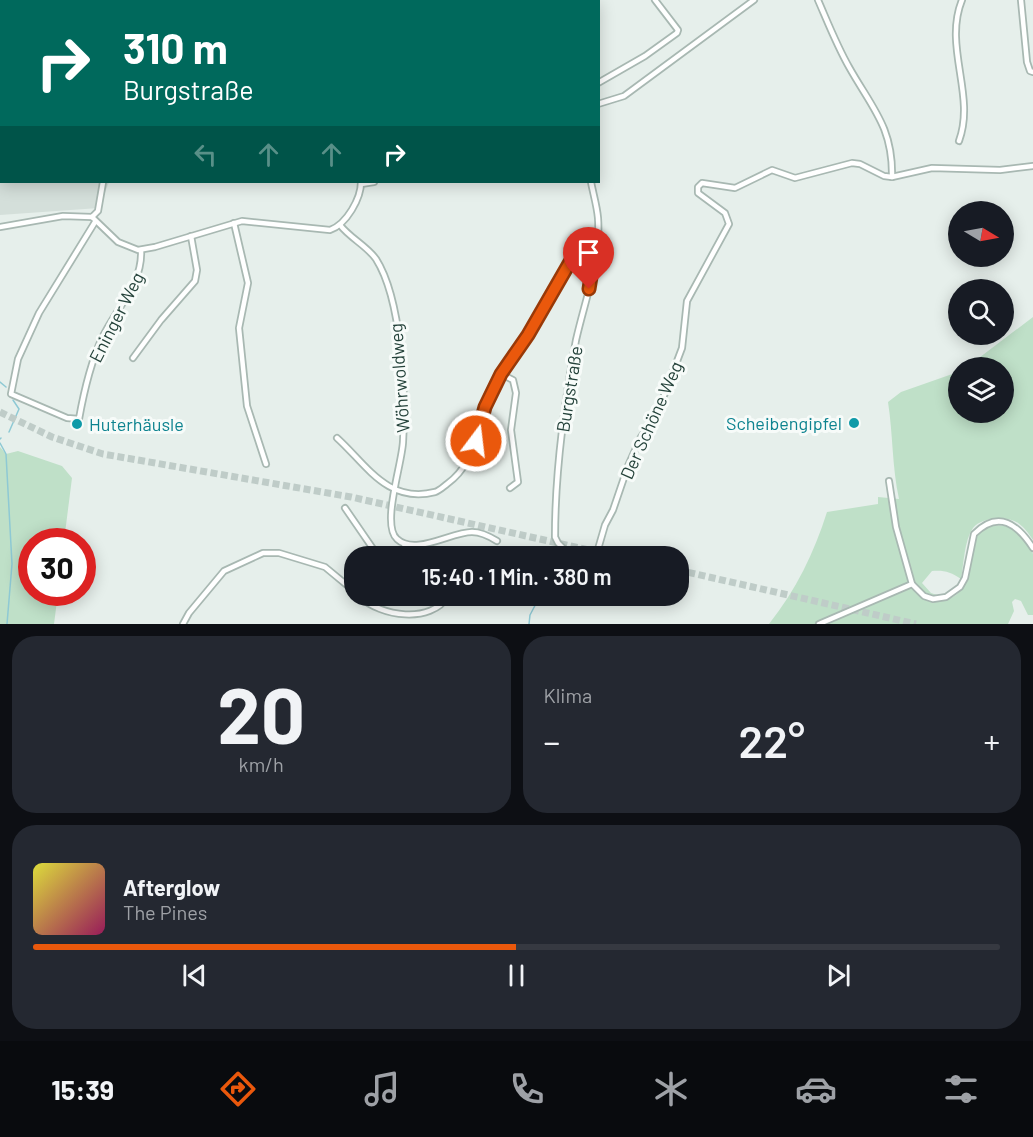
<!DOCTYPE html>
<html lang="de">
<head>
<meta charset="utf-8">
<style>
	body { margin:0; font-family:Barlow,sans-serif; background:#242831; color:#f1f3f6; height:100vh; display:flex; flex-direction:column; font-size:22px; white-space:nowrap }
	* { box-sizing:border-box; margin:0 }
	p { font-size:20px; color:#9ea1a6 }
	.icon { flex:none; width:33px; height:33px; fill:none; stroke:currentColor; stroke-width:2; stroke-linecap:round; stroke-linejoin:round }
	.map { position:relative; height:624px; overflow:hidden }
	.sheet { display:flex; flex-direction:column; gap:12px; padding:12px; background:#0d0f14; flex:1 }
	.sheet>* { flex:none }
	.guide { position:absolute; left:0px; top:0px; width:600px; height:183px; box-shadow:0 3px 15px #0003; background:#00695c; color:#fff; overflow:hidden }
	.needle { width:39px; rotate:100deg }
	.buttons { position:absolute; left:948px; top:201px; display:grid; gap:12px }
	.buttons a { display:grid; place-items:center; width:66px; height:66px; border-radius:50%; background:#171b24; box-shadow:0 3px 15px #0003; font-size:30px }
	.speed { position:absolute; left:18px; top:528px; display:flex; gap:12px; font-size:30px; font-weight:700; text-align:center }
	.speed>* { display:grid; place-content:center; width:78px; height:78px; border-radius:50%; background:#171b24; box-shadow:0 3px 15px #0003; line-height:1 }
	.speed .limit { border:9px solid #d22; background:#fff; color:#111 }
	.pin { position:absolute; display:grid; place-items:center; width:51px; height:51px; color:#fff; margin:-62px -26px; border-radius:50% 50% 50% 0; rotate:-45deg; box-shadow:0 0 6px #0007 }
	.pin .icon { rotate:45deg }
	.me { position:absolute; width:66px; margin:-33px; rotate:15deg; stroke-linejoin:round; filter:drop-shadow(0 0 4px #0008) }
	.turn { display:flex; align-items:center; gap:21px; height:126px; padding:0 24px; font-size:27px }
	.turn .icon { width:78px; height:78px; stroke-width:2.5 }
	.turn b { display:block; font-size:42px; line-height:51px }
	.lanes { display:flex; align-items:center; height:57px; padding:0 24px; background:#0003; justify-content:center; gap:30px; direction:ltr }
	.lanes .off { opacity:.35 }
	.big { font-size:45px; font-weight:600; line-height:1.1 }
	.sheet .tile { flex:1; display:flex; flex-direction:column; justify-content:center; gap:9px; min-width:0; padding:0 21px; border-radius:24px; background:#242831 }
	.sheet .dial { align-items:center; gap:0 }
	.dial b { font-size:78px; line-height:1 }
	.song { display:flex; align-items:center; gap:18px }
	.cover { width:72px; height:72px; border-radius:9px; background:linear-gradient(135deg,hsl(60 70% 55%),hsl(330 70% 35%)) }
	.played { height:6px; border-radius:3px; background:linear-gradient(90deg,#ea580c 50%,#363941 50%) }
	.keys { display:flex; justify-content:space-around; direction:ltr }
	.heat { display:flex; justify-content:space-between; align-items:center; font-size:33px; direction:ltr }
	.sheet .tiles { flex:1; display:grid; gap:12px; grid-template-columns:1fr 1fr }
	.tile:last-child { grid-column:span 2 }
	.trip { position:absolute; left:344px; top:546px; width:345px; height:60px; border-radius:24px; background:#171b24; box-shadow:0 3px 15px #0003; font-weight:600; line-height:60px; text-align:center }
	.tab-bar { display:flex; height:96px; justify-content:space-around; align-items:center; background:#090b0e; color:#9ea1a6 }
	.tab-bar .icon { width:42px; height:42px }
	.tab-bar .current { color:#ea580c }
	.tab-bar b { font-size:27px; color:#f1f3f6 }
	.map>svg:first-child { display:block }
</style>
</head>
<body>
<div class="map">
<svg width="1033" height="624" viewBox="0 0 1033 624">
	<rect width="100%" height="100%" fill="#e6efeb"/>
	<!-- built -->
	<path fill="#d4dfda" d="M0,13L2,182H109L99,208L0,215Z"/>
	<!-- green -->
	<g fill="#bfe0c8">
		<path d="M1033,317V540C1029,534 1024,527 1018,523C1007,515 981,517 973,528C964,541 964,563 961,579C951,572 944,570 932,571L922,583L931,593L940,596V601C974,597 969,559 975,534C996,516 1027,527 1033,554C1033,570 1033,597 1033,615H1028L1021,601L1015,599L1012,602L1014,611L1008,624H769C796,590 814,553 827,512L878,504V497L899,499C892,467 893,434 888,402L901,392L958,372V412H1004V368L967,367Z"/>
		<path d="M0,447L6,454L18,451L62,466L72,478L64,541L32,542V592L58,593L54,624H0Z"/>
	</g>
	<g fill="none" stroke-linecap="round" stroke-linejoin="round">
		<!-- stream -->
		<g stroke="#8ec9d4" stroke-width="1.5">
			<path d="M0,382L6,387"/>
			<path d="M9,432L19,409L13,400"/>
			<path d="M0,439L1,438"/>
			<path d="M0,443L6,454L12,564L7,624"/>
			<path d="M529,624L530,615L540,596"/>
		</g>
		<!-- primary-tunnel -->
		<g stroke="#bfccc8" stroke-width="7" stroke-dasharray="7 3.5" stroke-linecap="butt">
			<path d="M0,412L52,437L103,454L351,497L616,556"/>
			<path d="M678,570L916,624"/>
		</g>
		<!-- street casing -->
		<g stroke="#a8b8b2" stroke-width="8">
			<g id="street">
				<path d="M263,0L265,2"/>
				<path d="M429,0L430,2"/>
				<path d="M478,0L479,2"/>
				<path d="M574,0V2"/>
				<path d="M818,0C828,23 837,46 849,67C872,108 893,127 892,177"/>
				<path d="M1021,0L1027,62L1030,71L1033,72"/>
				<path d="M181,2L183,0"/>
				<path d="M225,2V0"/>
				<path d="M288,2L290,0"/>
				<path d="M389,2L391,0"/>
				<path d="M448,2L450,0"/>
				<path d="M555,2L558,0"/>
				<path d="M0,10L2,11"/>
				<path d="M598,83L645,56L677,33L678,30L655,0"/>
				<path d="M598,104L624,96L754,0"/>
				<path d="M959,141C976,95 943,47 962,0"/>
				<path d="M361,184L374,182"/>
				<path d="M92,217L118,242L138,250L155,247L242,221L330,230C347,224 361,198 361,182"/>
				<path d="M92,217L98,211L103,182"/>
				<path d="M95,222L39,313L18,359L11,394L67,418L79,419C84,391 90,364 102,338C116,308 143,284 141,250"/>
				<path d="M234,223L248,283L239,328L247,406L266,464"/>
				<path d="M340,225C350,238 367,246 376,259C402,300 406,394 403,442C402,464 381,525 397,539C415,556 451,532 472,532C481,532 489,536 497,541"/>
				<path d="M0,227L63,216L92,217"/>
				<path d="M133,358L161,320L195,281L197,270L191,236"/>
				<path d="M501,374L513,380L516,393L511,430L518,482L510,488"/>
				<path d="M337,438C366,464 387,504 435,492C439,491 443,487 447,484C475,464 474,435 486,405C498,379 514,358 528,334C542,311 552,284 570,263C578,254 592,251 597,240"/>
				<path d="M889,481L896,527L912,584L924,596L933,599L946,597L960,587L965,578L974,534C999,509 1018,525 1033,548"/>
				<path d="M345,508L378,556"/>
				<path d="M402,556L405,544"/>
				<path d="M571,556L558,543L555,537C555,471 564,405 576,340C585,300 601,259 598,218C597,206 593,193 591,182"/>
				<path d="M596,556L605,525L613,510L628,466L641,437L657,414L682,348L687,301L729,224L725,213L698,193V187L702,183L735,188L772,170L795,178L852,163L860,164L884,176L892,177L932,168L1000,170L1033,166"/>
				<path d="M359,596C381,617 431,624 448,596"/>
				<path d="M183,624L189,613L224,571L263,553H279L325,567L354,591"/>
				<path d="M819,624L912,584"/>
			</g>
		</g>
		<!-- street -->
		<use href="#street" stroke="#fff" stroke-width="4.5"/>
	</g>
	<g fill="none" stroke-linecap="round" stroke-linejoin="round">
		<!-- route casing -->
		<g stroke="#983908" stroke-width="15">
			<path id="route" d="M476,441L485,407L501,374L528,335L570,262L595,245L597,240L589,289"/>
		</g>
		<!-- route -->
		<use href="#route" stroke="#ea580c" stroke-width="10"/>
	</g>
	<!-- markers -->
	<g fill="#0f9aa8" stroke="#f7fbf9" stroke-width="2">
		<circle cx="854" cy="423" r="6"/>
		<circle cx="77" cy="424" r="6"/>
	</g>
	<g text-anchor="middle" dominant-baseline="central" stroke-width="6" stroke-linejoin="round" paint-order="stroke">
		<!-- street labels -->
		<g font-size="18" fill="#24423a" stroke="#f7fbf9">
			<text transform="translate(116 317) rotate(-63)">Eninger Weg</text>
			<text transform="translate(399 378) rotate(-94)">Wöhrwoldweg</text>
			<text transform="translate(569 389) rotate(-81)">Burgstraße</text>
			<text transform="translate(651 420) rotate(-66)">Der Schöne Weg</text>
		</g>
		<!-- culture labels -->
		<g font-size="18" fill="#0d838f" stroke="#f7fbf9" text-anchor="end">
			<text x="842" y="423">Scheibengipfel</text>
			<text x="89" y="424" text-anchor="start">Huterhäusle</text>
		</g>
	</g>
</svg>
<div class="buttons">
<a><svg class="needle" viewBox="-14 -14 28 28"><path d="M0-13l5 13h-10z" fill="#e53935"/><path d="M0 13l5-13h-10z" fill="#9ea1a6"/></svg></a>
<a><svg class="icon" aria-label="search" viewBox="0 0 24 24"><circle cx="10" cy="10" r="6"/><path d="M15 15l6 6"/></svg></a>
<a><svg class="icon" aria-label="layers" viewBox="0 0 24 24"><path d="M12 4l9 5-9 5-9-5zM3 14l9 5 9-5"/></svg></a>
</div>
<div class="speed"><div class="limit">30</div></div>
<div class="pin" style="left:589px;top:289px;background:#d93025"><svg class="icon" aria-label="arrive" viewBox="0 0 24 24"><path d="M6 21V4h12l-3 4 3 4H6"/></svg></div>
<svg class="me" style="left:476px;top:441px" viewBox="-20 -20 40 40"><circle r="17" fill="#ea580c" stroke="#fff" stroke-width="3"/><path d="M0-11L8 9 0 5-8 9z" fill="#fff"/></svg>
<div class="trip">15:40 · 1 Min. · 380 m</div>
<div class="guide">
<div class="turn"><svg class="icon" aria-label="right" viewBox="0 0 24 24"><path d="M7 20v-9h11M14 6l5 5-5 5"/></svg><div><b>310 m</b>Burgstraße</div></div>
<div class="lanes"><svg class="icon off" aria-label="left" viewBox="0 0 24 24"><path d="M17 20v-9H6M10 6l-5 5 5 5"/></svg><svg class="icon off" aria-label="ahead" viewBox="0 0 24 24"><path d="M12 20V5M6 11l6-6 6 6"/></svg><svg class="icon off" aria-label="ahead" viewBox="0 0 24 24"><path d="M12 20V5M6 11l6-6 6 6"/></svg><svg class="icon" aria-label="right" viewBox="0 0 24 24"><path d="M7 20v-9h11M14 6l5 5-5 5"/></svg></div>
</div>
</div>
<section class="sheet">
<div class="tiles">
<div class="tile dial"><b>20</b><p>km/h</p></div>
<div class="tile"><p>Klima</p>
<div class="heat"><a>−</a><b class="big">22°</b><a>+</a></div>
</div>
<div class="tile">
<div class="song"><i class="cover"></i><div><b>Afterglow</b><p>The Pines</p></div></div>
<div class="played"></div>
<div class="keys"><svg class="icon" aria-label="previous" viewBox="0 0 24 24"><path d="M18 5L8 12l10 7zM5 5v14"/></svg><svg class="icon" aria-label="pause" viewBox="0 0 24 24"><path d="M8 5v14M16 5v14"/></svg><svg class="icon" aria-label="next" viewBox="0 0 24 24"><path d="M6 5l10 7-10 7zM19 5v14"/></svg></div>
</div>
</div>
</section>
<nav class="tab-bar">
<b>15:39</b>
<svg class="icon current" aria-label="directions" viewBox="0 0 24 24"><path d="M12 3l9 9-9 9-9-9zM9 14v-3h6M13 9l2 2-2 2"/></svg>
<svg class="icon" aria-label="music" viewBox="0 0 24 24"><path d="M9 18V5l10-2v13"/><circle cx="6" cy="18" r="3"/><circle cx="16" cy="16" r="3"/></svg>
<svg class="icon" aria-label="phone" viewBox="0 0 24 24"><path d="M5 4h4l2 5-3 2q2 4 5 5l2-3 5 2v4C11 20 4 13 5 4z"/></svg>
<svg class="icon" aria-label="climate" viewBox="0 0 24 24"><path d="M12 3v18M4 7l16 10M4 17L20 7"/></svg>
<svg class="icon" aria-label="car" viewBox="0 0 24 24"><path d="M5 17H2v-5l4-1 3-4h7l3 4 3 1v5h-3M9 17h6M6 11h13"/><circle cx="7" cy="17" r="2"/><circle cx="17" cy="17" r="2"/></svg>
<svg class="icon" aria-label="filters" viewBox="0 0 24 24"><path d="M4 7h16M4 17h16"/><circle cx="9" cy="7" r="2"/><circle cx="15" cy="17" r="2"/></svg>
</nav>
</body>
</html>
